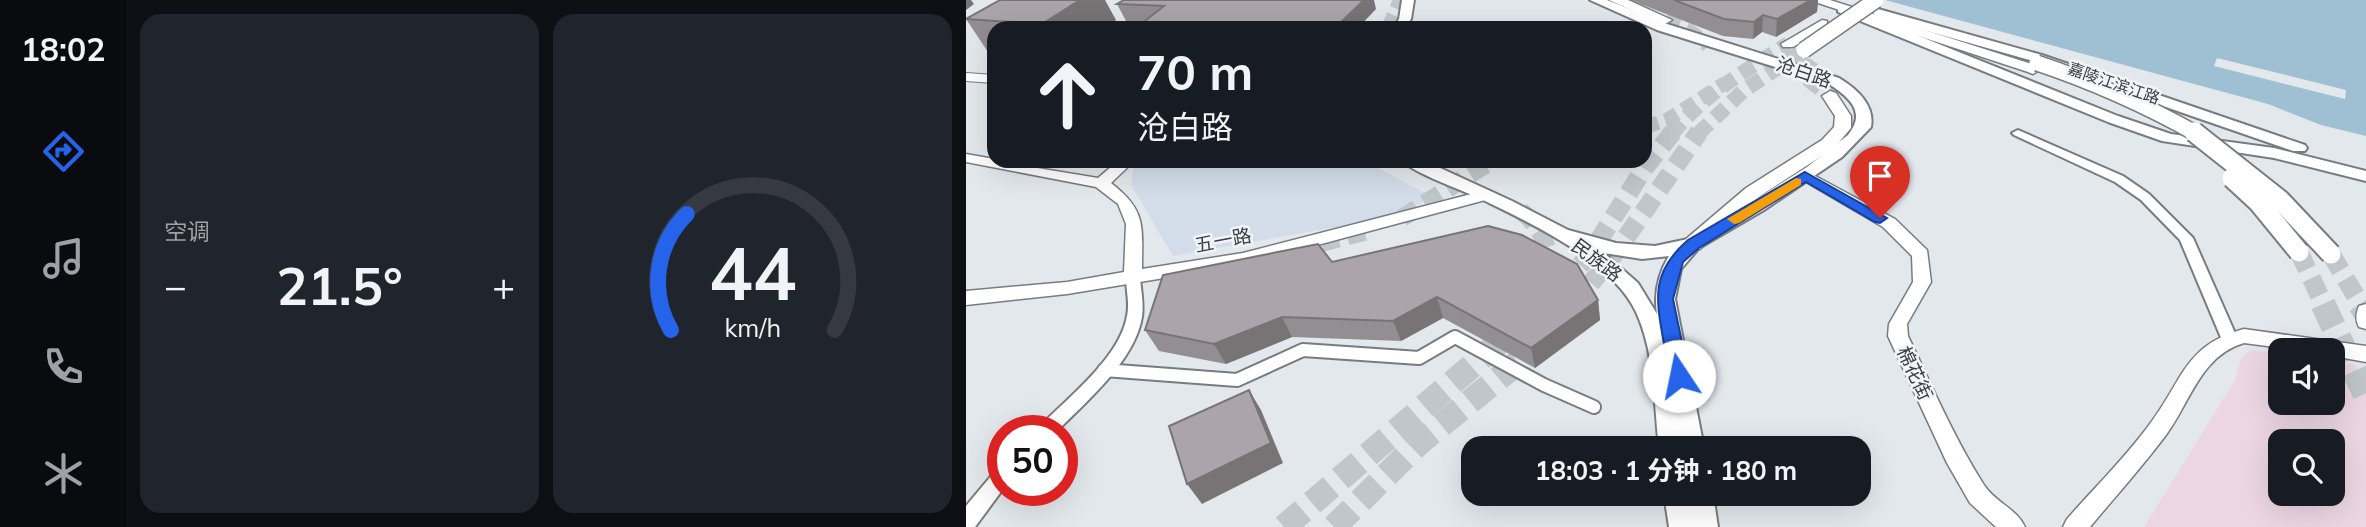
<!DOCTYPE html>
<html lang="zh">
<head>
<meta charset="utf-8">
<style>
	body { margin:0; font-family:Mulish,"Noto Sans SC",sans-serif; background:#20242c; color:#f1f3f6; height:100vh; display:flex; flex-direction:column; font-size:26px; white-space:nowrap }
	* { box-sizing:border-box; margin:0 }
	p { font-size:23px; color:#9ea1a6 }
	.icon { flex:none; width:38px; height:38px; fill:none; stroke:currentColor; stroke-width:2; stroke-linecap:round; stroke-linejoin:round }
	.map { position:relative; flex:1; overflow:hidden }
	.drawer { display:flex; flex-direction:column; gap:14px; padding:14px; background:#0d0f14; width:840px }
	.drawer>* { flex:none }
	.banner { position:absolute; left:21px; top:21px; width:665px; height:147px; border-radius:21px; box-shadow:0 7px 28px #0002; background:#171b24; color:#f1f3f6; overflow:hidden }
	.tools { position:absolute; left:1302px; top:338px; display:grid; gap:14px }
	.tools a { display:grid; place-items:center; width:77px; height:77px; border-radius:14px; background:#171b24; box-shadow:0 7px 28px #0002; font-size:35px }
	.speed { position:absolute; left:21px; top:415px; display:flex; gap:14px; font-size:35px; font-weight:700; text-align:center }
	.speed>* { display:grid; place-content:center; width:91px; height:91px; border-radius:50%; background:#171b24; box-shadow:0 7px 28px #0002; line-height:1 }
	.speed .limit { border:10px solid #d22; background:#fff; color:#111 }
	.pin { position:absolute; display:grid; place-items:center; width:60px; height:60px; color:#fff; margin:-72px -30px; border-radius:50% 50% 50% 0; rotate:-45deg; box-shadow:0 0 7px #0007 }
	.pin .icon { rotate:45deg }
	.me { position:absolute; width:77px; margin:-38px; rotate:349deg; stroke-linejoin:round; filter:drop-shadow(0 0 5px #0008) }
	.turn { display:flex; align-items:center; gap:24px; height:147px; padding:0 35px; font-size:32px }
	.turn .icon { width:91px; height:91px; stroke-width:2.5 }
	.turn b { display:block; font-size:49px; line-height:60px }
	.big { font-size:52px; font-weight:700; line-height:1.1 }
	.drawer .widget { flex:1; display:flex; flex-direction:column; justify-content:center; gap:10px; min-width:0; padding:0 24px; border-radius:21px; background:#20242c }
	.drawer .dial { align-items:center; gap:0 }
	.dial svg { height:182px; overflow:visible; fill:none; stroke:#363941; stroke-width:7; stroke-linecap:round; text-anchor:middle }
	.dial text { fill:#f1f3f6; stroke:none }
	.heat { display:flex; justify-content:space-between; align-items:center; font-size:38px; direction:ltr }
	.drawer .tiles { flex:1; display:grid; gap:14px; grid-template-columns:repeat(2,1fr) }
	.trip { position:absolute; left:495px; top:436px; width:410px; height:70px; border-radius:21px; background:#171b24; box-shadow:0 7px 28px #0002; font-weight:700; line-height:70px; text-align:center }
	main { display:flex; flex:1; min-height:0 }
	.tab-bar { display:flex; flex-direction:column; width:126px; justify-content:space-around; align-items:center; background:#090b0e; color:#9ea1a6 }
	.tab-bar .icon { width:49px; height:49px }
	.tab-bar .selected { color:#2563eb }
	.tab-bar b { font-size:32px; color:#f1f3f6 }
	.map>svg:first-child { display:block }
</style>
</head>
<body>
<main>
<nav class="tab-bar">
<b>18:02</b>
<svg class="icon selected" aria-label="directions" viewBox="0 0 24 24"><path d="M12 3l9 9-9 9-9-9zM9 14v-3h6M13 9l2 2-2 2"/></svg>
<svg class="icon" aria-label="music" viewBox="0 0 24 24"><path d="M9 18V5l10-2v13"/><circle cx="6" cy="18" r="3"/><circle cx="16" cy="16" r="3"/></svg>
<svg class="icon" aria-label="phone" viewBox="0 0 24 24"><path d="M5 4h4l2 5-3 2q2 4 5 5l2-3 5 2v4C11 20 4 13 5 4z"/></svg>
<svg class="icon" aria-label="climate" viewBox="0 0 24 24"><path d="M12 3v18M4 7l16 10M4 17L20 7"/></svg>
</nav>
<section class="drawer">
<div class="tiles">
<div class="widget"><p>空调</p>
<div class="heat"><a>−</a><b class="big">21.5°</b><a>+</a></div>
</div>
<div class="widget dial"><svg viewBox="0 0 100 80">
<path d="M14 69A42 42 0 1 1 86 69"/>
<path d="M14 69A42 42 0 0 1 21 18" stroke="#2563eb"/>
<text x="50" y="56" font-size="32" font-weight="700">44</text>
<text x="50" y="72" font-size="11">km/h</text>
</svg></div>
</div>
</section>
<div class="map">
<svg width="1400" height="527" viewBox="0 0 1400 527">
	<rect width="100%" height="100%" fill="#e3e8ed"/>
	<!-- built -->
	<path fill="#d3dde9" d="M171,161H399L468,198L416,219L207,256L165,185L168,164Z"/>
	<!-- education -->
	<path fill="#ecd6e3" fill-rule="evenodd" d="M1284,350L1314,353V402H1367V362L1389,365L1400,390V527H1178L1269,380L1275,358ZM1314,441H1367V494H1314Z"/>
	<!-- water -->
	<path fill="#9ec0d2" d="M919,0H1400V136L1355,125L1302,104Z"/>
	<!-- pier -->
	<path fill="#e3e8ed" d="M1251,58L1380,90L1379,99L1248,66Z"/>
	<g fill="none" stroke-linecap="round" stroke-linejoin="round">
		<!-- secondary-tunnel-far1 -->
		<g stroke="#c1c6ca" stroke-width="14" stroke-dasharray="14 7" stroke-linecap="butt">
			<path d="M422,28L434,0"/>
			<path d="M679,127L701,120L759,83"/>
		</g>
		<!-- secondary-tunnel -->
		<g stroke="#c1c6ca" stroke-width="18" stroke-dasharray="18 9" stroke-linecap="butt">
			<path d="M555,211C575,227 584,246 583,272"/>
			<path d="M436,218L525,161"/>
			<path d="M329,250L405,230"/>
		</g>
		<!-- primary-tunnel-far2 -->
		<g stroke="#c1c6ca" stroke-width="15" stroke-dasharray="15 8" stroke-linecap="butt">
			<path d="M699,20L723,31L742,45"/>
			<path d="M846,60L838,72L844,81L864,96"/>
			<path d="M706,134C737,95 780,70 822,44"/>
			<path d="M732,134L777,91L834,53"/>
		</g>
		<!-- primary-tunnel-far1 -->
		<g stroke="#c1c6ca" stroke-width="19" stroke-dasharray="19 10" stroke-linecap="butt">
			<path d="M1333,252L1358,305"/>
			<path d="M1365,254L1395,305"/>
			<path d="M594,286L623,256L679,167L707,132"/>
			<path d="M606,305L643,262L733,132"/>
		</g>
		<!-- primary-tunnel -->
		<g stroke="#c1c6ca" stroke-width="25" stroke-dasharray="25 12" stroke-linecap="butt">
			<path d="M1357,304L1400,396"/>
			<path d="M1394,304L1400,313"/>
			<path d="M605,307L608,304"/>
			<path d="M318,527L550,328"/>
			<path d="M368,527L453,443L576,343"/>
		</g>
		<!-- pedestrian-far1 casing -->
		<g stroke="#787c81" stroke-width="10">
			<path id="pedestrian-far1" d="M0,77L28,79"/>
		</g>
		<!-- pedestrian casing -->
		<g stroke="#787c81" stroke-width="16">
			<path id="pedestrian" d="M138,370L271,380L337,350L453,358L489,337L578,385L628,407"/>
		</g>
		<!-- minor casing -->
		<g stroke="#787c81" stroke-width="4">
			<g id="minor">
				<path d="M1052,130L1157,176L1183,194L1227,238L1272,340L1269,344H1259L1256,340L1214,240L1175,200L1149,182L1048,135L1046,133Z"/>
				<path d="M167,273L174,278C175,290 178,304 176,317C169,360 121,401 92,430H73L75,425C103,397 154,357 161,316C164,304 160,290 160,278Z"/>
				<path d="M37,467V489L9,527H0V506L31,469Z"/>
			</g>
		</g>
		<!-- tertiary casing -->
		<g stroke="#787c81" stroke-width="3">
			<g id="tertiary">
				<path d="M0,154L28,159V161L132,178L152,161H168L145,183C181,211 176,226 176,269L277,253L517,191L525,196L523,199L277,265L101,294L0,305V291L101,282L158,272L160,224L152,204L130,187L0,162Z"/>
				<path d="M840,171L929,219L961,250L965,282L941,324L942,336C966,386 988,438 1018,485C1029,502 1051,509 1059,527H1030L1004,503L981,463L922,336L923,324L947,282L946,256L917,227L835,179L832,176Z"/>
				<path d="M1400,304V329L1393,327C1389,320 1390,313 1393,306Z"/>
				<path d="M1278,329L1400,346V362L1367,356V350H1332L1278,343C1234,356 1224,403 1200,435C1176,467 1149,497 1124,527H1097L1101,519C1129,487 1161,456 1186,421C1218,378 1219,345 1278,329Z"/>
			</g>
		</g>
		<!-- secondary casing -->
		<g stroke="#787c81" stroke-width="4">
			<g id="secondary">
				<path d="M436,0H448L445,19L439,28H427L433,19Z"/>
				<path d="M624,0H641L701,24L873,78C891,89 909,105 905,127L876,157L798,210L733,248L715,269L709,299L738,448H693C688,405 689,352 670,312C646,260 562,222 513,198C496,190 447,173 437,161H459L546,201L602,230L650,243L689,246L722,239L760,218L841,167L882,135C901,112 883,97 863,84L691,30ZM638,253L676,259L703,256C692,274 688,294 691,314L672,283Z"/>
				<path d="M876,5L1152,116L1205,134L1308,148L1400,171V181L1308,158L1196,141L1142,122L872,12V6Z"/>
				<path d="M912,9L1076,55L1339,145L1341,148L1339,151H1327L1067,61L908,16V10Z"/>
				<path d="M698,494H747L752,527H703Z"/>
			</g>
		</g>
		<!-- primary casing -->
		<g stroke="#787c81" stroke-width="3">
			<g id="primary">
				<path d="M643,0H662L706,20L699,24L694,23Z"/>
				<path d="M843,0H864L1072,66L1075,69L1067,74L1062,72Z"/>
				<path d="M856,20L861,21V27L827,47H817L815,44Z"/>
				<path d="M864,91L870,93L885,116V128L868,148L794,196L734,249H720L717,244L720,239L780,188L856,140L868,127L869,116L856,96Z"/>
			</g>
		</g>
		<!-- pedestrian-far1 -->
		<use href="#pedestrian-far1" stroke="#fff" stroke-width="8"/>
		<!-- pedestrian -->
		<use href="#pedestrian" stroke="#fff" stroke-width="12"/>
		<!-- minor -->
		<use href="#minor" fill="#fff" fill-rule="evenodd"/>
		<!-- tertiary -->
		<use href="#tertiary" fill="#fff" fill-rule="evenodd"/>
		<!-- secondary -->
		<use href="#secondary" fill="#fff" fill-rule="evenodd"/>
		<!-- primary -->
		<use href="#primary" fill="#fff" fill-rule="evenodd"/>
		<!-- rail -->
		<path stroke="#5f6164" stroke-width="3.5" stroke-dasharray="2.5 5" stroke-linecap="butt" d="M837,46L905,0"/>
		<!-- primary-bridge-far1 casing -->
		<g stroke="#787c81" stroke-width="18" stroke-linecap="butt">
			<g id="primary-bridge-far1">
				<path d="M838,50L910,0"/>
				<path d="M1071,63C1128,82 1179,105 1231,134"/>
			</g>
		</g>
		<!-- primary-bridge casing -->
		<g stroke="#787c81" stroke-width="23" stroke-linecap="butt">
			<g id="primary-bridge">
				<path d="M1228,132L1314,200L1365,254"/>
				<path d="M1266,178L1292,202L1333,252"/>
			</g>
		</g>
		<!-- primary-bridge-far1 -->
		<use href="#primary-bridge-far1" stroke="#fff" stroke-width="15"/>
		<!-- primary-bridge -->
		<use href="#primary-bridge" stroke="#fff" stroke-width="19"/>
	</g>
	<!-- wall -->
	<g fill="#938e91">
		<path d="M664,0H852L851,12L810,37L796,32L787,39L757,36Z"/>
		<path d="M151,4L410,9L178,22L160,21Z"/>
		<path d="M0,19L150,20L137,28H28V52H22Z"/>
		<path d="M366,262L632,300L634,320L569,368L477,318L435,341L326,337L260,364L193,351L179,330Z"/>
	</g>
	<!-- shaded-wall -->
	<g fill="#787476">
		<path d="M0,0H5L8,4L0,10Z"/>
		<path d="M114,0H139L150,20L137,28H78L76,24Z"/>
		<path d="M398,0H408L410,9L392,28H367Z"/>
		<path d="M845,0H852L851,12L810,37L811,19Z"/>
		<path d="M797,15L796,32L787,39L788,22Z"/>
		<path d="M471,297L477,318L435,341L427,321Z"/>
		<path d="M632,300L634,320L569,368L565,348Z"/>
		<path d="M316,317L326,337L260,364L248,344Z"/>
		<path d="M283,390L295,410L317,463L236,504L221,484Z"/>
	</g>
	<!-- building -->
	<g fill="#aba5a9" stroke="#787476" stroke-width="2">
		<path d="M34,0H114L76,24L0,19Z"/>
		<path d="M158,0H398L373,24L367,28H170L198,6L151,4Z"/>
		<path d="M708,0H845L811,19L797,15L788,22L758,19Z"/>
		<path d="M522,226L556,235L611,264L632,300L565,348L471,297L427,321L316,317L248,344L179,330L197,275L352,244L366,262Z"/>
		<path d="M283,390L305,443L221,484L203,426Z"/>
	</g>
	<!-- route -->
	<path fill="#2563eb" stroke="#184099" stroke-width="2" d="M839,172L921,218L914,223L909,222L840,182L733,248L717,262L707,299L723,376L720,381L713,383L707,381C701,370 701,356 698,344C690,299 684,273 722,240Z"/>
	<!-- slow -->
	<path fill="#f59e0b" d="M830,178L835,179V185L773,223L768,224L761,219Z"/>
	<g text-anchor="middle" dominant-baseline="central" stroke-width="5" stroke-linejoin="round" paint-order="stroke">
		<!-- far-street labels -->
		<g font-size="16" fill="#3a3c3e" stroke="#f0f5fa">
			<text transform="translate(1148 83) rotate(19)">嘉陵江滨江路</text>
		</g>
		<!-- street labels -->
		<g font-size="19" fill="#3a3c3e" stroke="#f0f5fa">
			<text transform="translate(838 72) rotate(19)">沧白路</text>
			<text transform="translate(257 240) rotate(-11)">五一路</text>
			<text transform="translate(631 260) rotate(37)">民族路</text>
			<text transform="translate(949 373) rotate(65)">棉花街</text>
		</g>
	</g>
</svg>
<div class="tools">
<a><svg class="icon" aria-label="sound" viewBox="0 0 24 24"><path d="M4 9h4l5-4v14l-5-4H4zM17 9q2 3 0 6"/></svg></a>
<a><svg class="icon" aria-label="search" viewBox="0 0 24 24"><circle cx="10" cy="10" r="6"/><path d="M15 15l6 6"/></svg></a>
</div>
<div class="speed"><div class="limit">50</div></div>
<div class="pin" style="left:914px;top:218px;background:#d93025"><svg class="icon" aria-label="arrive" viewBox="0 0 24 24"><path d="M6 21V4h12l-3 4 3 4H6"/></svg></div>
<svg class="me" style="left:713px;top:376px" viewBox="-20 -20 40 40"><circle r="19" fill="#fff"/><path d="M0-13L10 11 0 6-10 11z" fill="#2563eb"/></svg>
<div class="trip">18:03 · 1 分钟 · 180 m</div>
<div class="banner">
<div class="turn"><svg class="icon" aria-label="ahead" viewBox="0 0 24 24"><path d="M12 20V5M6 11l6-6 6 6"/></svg><div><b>70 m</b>沧白路</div></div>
</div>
</div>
</main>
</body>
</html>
